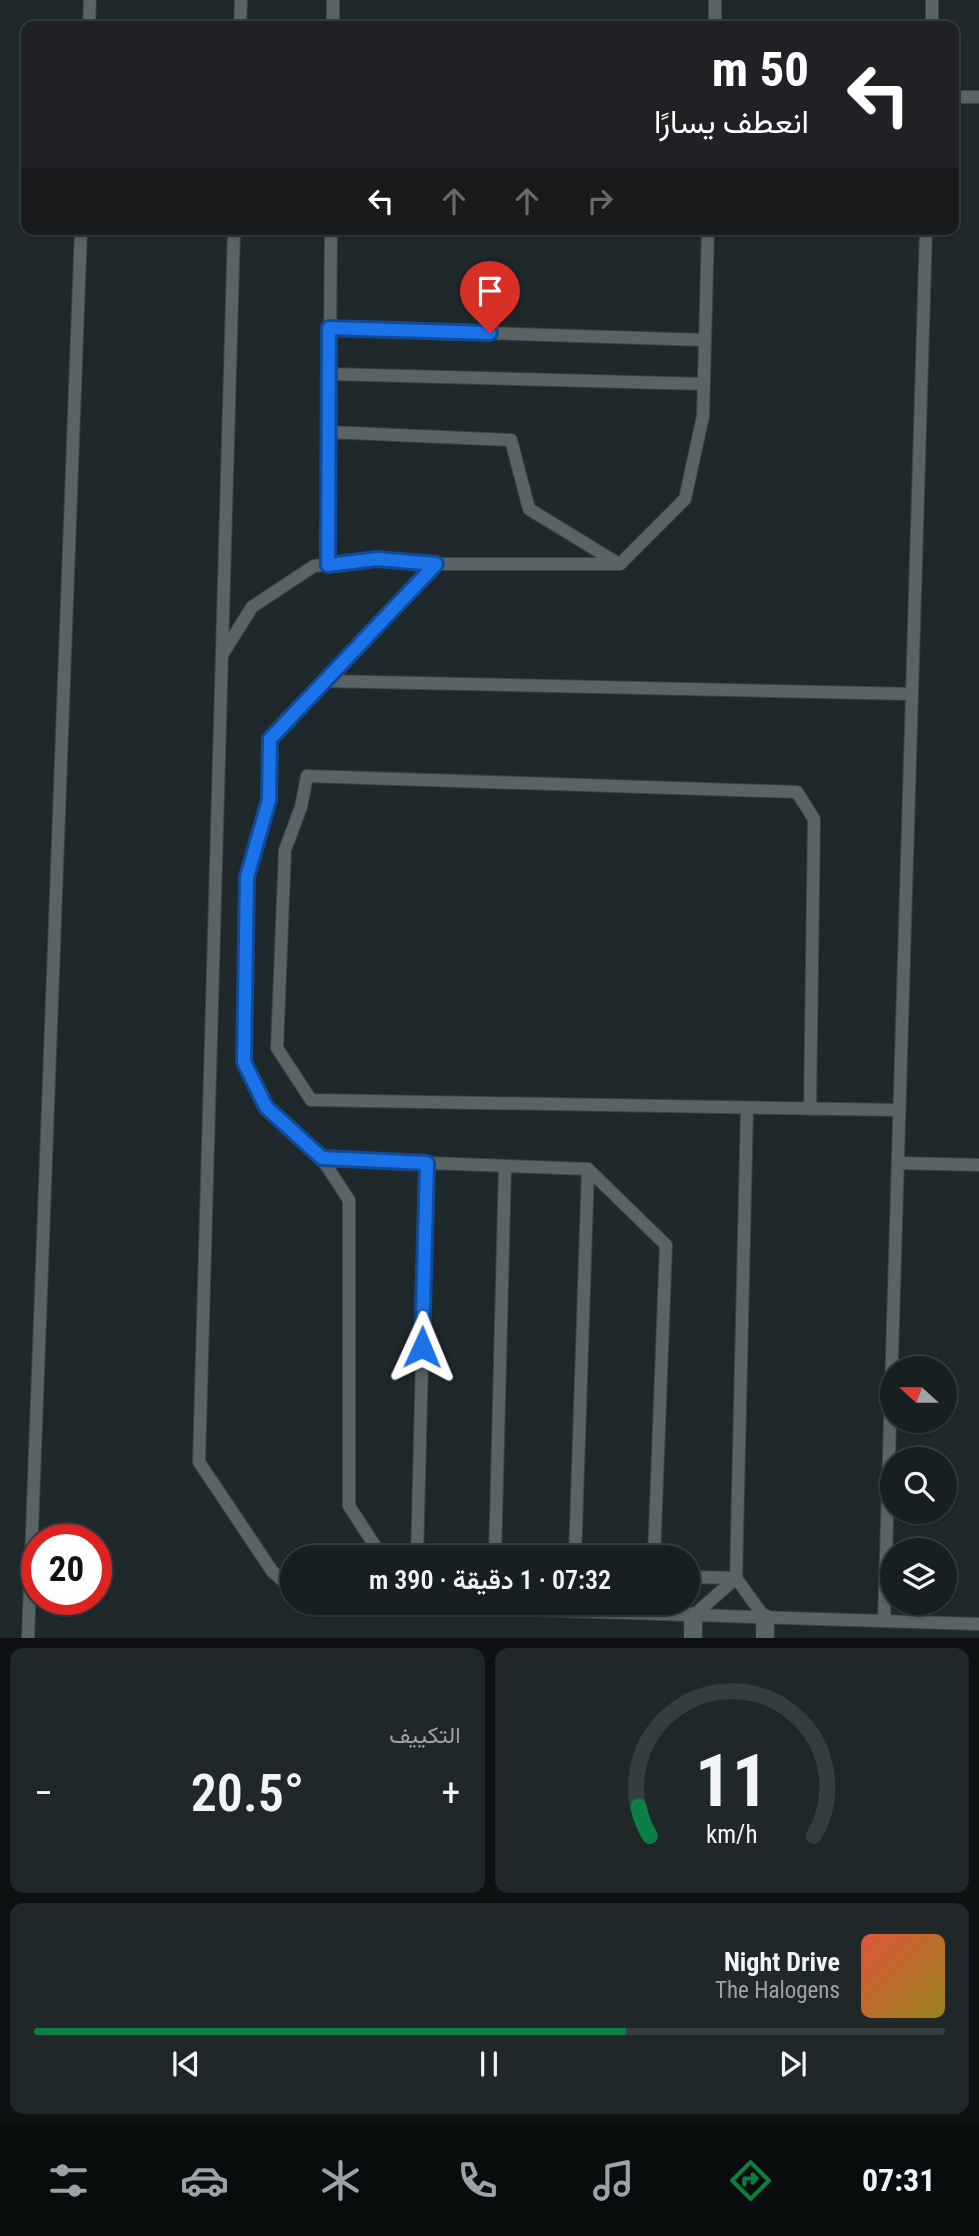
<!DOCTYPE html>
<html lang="ar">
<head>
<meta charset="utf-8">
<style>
	body { margin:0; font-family:"Roboto Condensed",Vazirmatn,sans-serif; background:#202729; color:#f1f3f6; direction:rtl; height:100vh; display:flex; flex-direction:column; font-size:26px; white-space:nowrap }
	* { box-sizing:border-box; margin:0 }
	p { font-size:23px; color:#9ea2a5 }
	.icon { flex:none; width:38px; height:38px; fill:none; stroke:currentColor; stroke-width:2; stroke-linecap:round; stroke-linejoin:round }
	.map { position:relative; height:1638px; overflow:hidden; direction:ltr }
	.details { display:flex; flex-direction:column; gap:10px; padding:10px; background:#0d1112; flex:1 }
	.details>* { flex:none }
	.hud { position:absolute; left:21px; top:21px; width:938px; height:214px; border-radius:14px; box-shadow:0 2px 5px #0004,0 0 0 2px #363d3e; direction:rtl; background:#202124; color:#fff; overflow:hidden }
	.needle { width:46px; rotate:291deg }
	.controls { position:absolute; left:880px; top:1356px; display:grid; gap:14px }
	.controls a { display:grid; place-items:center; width:77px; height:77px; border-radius:50%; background:#171f20; box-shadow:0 2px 5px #0004,0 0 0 2px #363d3e; font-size:35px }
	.speed { position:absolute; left:21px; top:1524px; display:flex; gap:14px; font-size:35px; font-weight:700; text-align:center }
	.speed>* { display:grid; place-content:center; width:91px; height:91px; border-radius:50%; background:#171f20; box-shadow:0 2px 5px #0004,0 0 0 2px #363d3e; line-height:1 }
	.speed .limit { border:10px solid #d22; background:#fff; color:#111 }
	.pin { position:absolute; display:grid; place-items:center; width:60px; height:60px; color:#fff; margin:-72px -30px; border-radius:50% 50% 50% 0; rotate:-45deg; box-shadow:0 0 7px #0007 }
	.pin .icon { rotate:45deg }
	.me { position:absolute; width:77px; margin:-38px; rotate:1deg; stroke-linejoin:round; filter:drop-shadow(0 0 5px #0008) }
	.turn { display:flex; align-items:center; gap:24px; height:147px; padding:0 35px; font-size:32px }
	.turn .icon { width:91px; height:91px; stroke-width:2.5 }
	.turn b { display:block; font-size:49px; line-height:60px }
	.lanes { display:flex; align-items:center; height:66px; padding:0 35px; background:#0003; justify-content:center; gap:35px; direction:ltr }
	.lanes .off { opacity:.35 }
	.big { font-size:52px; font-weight:600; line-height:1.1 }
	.details .widget { flex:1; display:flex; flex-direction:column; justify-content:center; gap:10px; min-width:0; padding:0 24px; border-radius:14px; background:#202729 }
	.details .dial { align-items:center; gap:0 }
	.dial svg { height:182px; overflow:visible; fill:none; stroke:#363d3e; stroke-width:7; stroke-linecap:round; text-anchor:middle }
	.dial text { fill:#f1f3f6; stroke:none }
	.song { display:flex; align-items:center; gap:21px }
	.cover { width:84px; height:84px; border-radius:10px; background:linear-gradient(135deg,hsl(10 70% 55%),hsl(50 70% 35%)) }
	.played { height:7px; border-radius:4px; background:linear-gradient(90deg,#0b8043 65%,#363d3e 65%) }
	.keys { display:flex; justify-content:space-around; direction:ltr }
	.heat { display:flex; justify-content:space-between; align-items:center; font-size:38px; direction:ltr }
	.details .tiles { flex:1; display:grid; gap:10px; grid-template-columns:1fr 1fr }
	.widget:last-child { grid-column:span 2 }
	.trip { position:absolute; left:280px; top:1545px; width:420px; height:70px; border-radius:35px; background:#171f20; box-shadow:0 2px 5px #0004,0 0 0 2px #363d3e; font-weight:600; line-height:70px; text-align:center; direction:rtl }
	.tabs { display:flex; height:112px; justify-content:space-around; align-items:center; background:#090c0d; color:#9ea2a5 }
	.tabs .icon { width:49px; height:49px }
	.tabs .active { color:#0b8043 }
	.tabs b { font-size:32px; color:#f1f3f6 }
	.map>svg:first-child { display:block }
</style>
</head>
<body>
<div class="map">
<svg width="979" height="1638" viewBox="0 0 979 1638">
	<rect width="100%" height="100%" fill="#1f292b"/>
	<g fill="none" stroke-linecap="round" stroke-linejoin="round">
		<!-- service casing -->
		<g stroke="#3b4446" stroke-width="14">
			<g id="service">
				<path d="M89,26L90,0"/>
				<path d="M240,26L241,0"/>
				<path d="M333,26V0"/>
				<path d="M715,26V0"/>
				<path d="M932,26V0"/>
				<path d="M954,97H979"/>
				<path d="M234,229L199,1462L272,1571L292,1589"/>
				<path d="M329,328L705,340"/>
				<path d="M329,374L703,384"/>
				<path d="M328,432L511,440L529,509L619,564"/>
				<path d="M328,565L331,229"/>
				<path d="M222,655L252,607L314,566L377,559L436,564H620L685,499L703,416L708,229"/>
				<path d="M325,681L912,694"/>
				<path d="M810,1109L814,819L797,792L307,776L301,807L285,850L277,1048L311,1100L899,1110"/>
				<path d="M322,1159L588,1169L666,1245L654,1558"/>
				<path d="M898,1163L979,1165"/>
				<path d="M383,1558L349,1506V1200L322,1159L266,1107L244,1062L247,877L269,800L270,739L436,564"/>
				<path d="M417,1558L427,1162"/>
				<path d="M495,1558L505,1166"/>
				<path d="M575,1558L588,1169"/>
				<path d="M688,1577L736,1578L765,1618"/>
				<path d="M308,1603L979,1624"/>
				<path d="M693,1616L736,1578L747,1108"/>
				<path d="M884,1621L926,229"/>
				<path d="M28,1638L81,229"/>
			</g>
		</g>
		<!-- minor casing -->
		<g stroke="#3b4446" stroke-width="19">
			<g id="minor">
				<path d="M693,1616V1638"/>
				<path d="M765,1618V1638"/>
			</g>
		</g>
		<!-- service -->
		<use href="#service" stroke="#586466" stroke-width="12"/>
		<!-- minor -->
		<use href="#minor" stroke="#586466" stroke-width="18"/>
	</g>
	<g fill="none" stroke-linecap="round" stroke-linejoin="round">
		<!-- route casing -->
		<g stroke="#114b97" stroke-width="18">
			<path id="route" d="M422,1347L427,1163L322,1158L266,1107L244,1062L247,877L269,800L270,739L436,564L377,559L328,565L329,328L490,333"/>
		</g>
		<!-- route -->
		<use href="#route" stroke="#1a73e8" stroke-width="12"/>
	</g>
</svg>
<div class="controls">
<a><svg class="needle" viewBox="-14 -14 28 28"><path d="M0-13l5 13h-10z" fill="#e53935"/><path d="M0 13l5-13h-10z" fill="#9ea2a5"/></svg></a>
<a><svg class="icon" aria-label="search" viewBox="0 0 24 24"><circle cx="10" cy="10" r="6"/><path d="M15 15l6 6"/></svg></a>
<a><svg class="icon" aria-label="layers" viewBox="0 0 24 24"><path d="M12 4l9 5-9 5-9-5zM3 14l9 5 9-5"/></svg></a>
</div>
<div class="speed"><div class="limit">20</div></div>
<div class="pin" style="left:490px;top:333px;background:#d93025"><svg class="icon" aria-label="arrive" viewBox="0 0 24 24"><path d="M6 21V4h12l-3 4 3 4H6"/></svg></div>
<svg class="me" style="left:422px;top:1347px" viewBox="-20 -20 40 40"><path d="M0-17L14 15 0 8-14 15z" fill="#1a73e8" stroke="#fff" stroke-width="4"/></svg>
<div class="trip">07:32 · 1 دقيقة · 390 m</div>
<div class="hud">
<div class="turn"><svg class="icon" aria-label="left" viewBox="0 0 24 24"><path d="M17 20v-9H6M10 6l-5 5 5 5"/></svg><div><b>50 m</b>انعطف يسارًا</div></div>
<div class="lanes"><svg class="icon" aria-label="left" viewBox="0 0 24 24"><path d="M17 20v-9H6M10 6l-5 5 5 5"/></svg><svg class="icon off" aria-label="ahead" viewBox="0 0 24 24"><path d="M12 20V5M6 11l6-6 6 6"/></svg><svg class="icon off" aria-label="ahead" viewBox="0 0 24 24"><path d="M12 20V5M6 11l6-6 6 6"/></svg><svg class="icon off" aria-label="right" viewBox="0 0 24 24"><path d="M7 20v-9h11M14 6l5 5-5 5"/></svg></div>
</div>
</div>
<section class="details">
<div class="tiles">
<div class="widget dial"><svg viewBox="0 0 100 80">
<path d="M14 69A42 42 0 1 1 86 69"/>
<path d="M14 69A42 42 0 0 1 9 56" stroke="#0b8043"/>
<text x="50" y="56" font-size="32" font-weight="700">11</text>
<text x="50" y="72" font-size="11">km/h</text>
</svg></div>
<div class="widget"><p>التكييف</p>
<div class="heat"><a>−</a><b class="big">20.5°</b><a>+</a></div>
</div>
<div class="widget">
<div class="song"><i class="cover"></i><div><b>Night Drive</b><p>The Halogens</p></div></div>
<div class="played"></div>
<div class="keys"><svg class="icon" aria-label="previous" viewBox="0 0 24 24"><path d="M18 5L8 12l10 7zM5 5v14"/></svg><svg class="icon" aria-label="pause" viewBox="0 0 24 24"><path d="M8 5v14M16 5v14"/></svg><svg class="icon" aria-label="next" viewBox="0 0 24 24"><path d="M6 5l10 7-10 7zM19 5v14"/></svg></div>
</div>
</div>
</section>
<nav class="tabs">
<b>07:31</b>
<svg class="icon active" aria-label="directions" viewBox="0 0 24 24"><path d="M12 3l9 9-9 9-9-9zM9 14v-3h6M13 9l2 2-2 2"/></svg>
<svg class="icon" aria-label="music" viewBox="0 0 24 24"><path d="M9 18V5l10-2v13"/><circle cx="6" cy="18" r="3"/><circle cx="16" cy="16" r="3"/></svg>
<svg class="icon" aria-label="phone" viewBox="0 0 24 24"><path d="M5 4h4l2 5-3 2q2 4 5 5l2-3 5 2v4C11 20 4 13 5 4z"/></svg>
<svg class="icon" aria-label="climate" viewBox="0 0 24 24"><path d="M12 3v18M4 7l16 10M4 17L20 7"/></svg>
<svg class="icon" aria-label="car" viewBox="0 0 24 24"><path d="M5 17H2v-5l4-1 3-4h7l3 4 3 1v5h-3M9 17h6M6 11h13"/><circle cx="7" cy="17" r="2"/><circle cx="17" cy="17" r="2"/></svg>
<svg class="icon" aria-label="filters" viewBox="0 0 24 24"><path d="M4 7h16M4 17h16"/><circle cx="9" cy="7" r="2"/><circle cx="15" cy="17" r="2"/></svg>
</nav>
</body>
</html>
